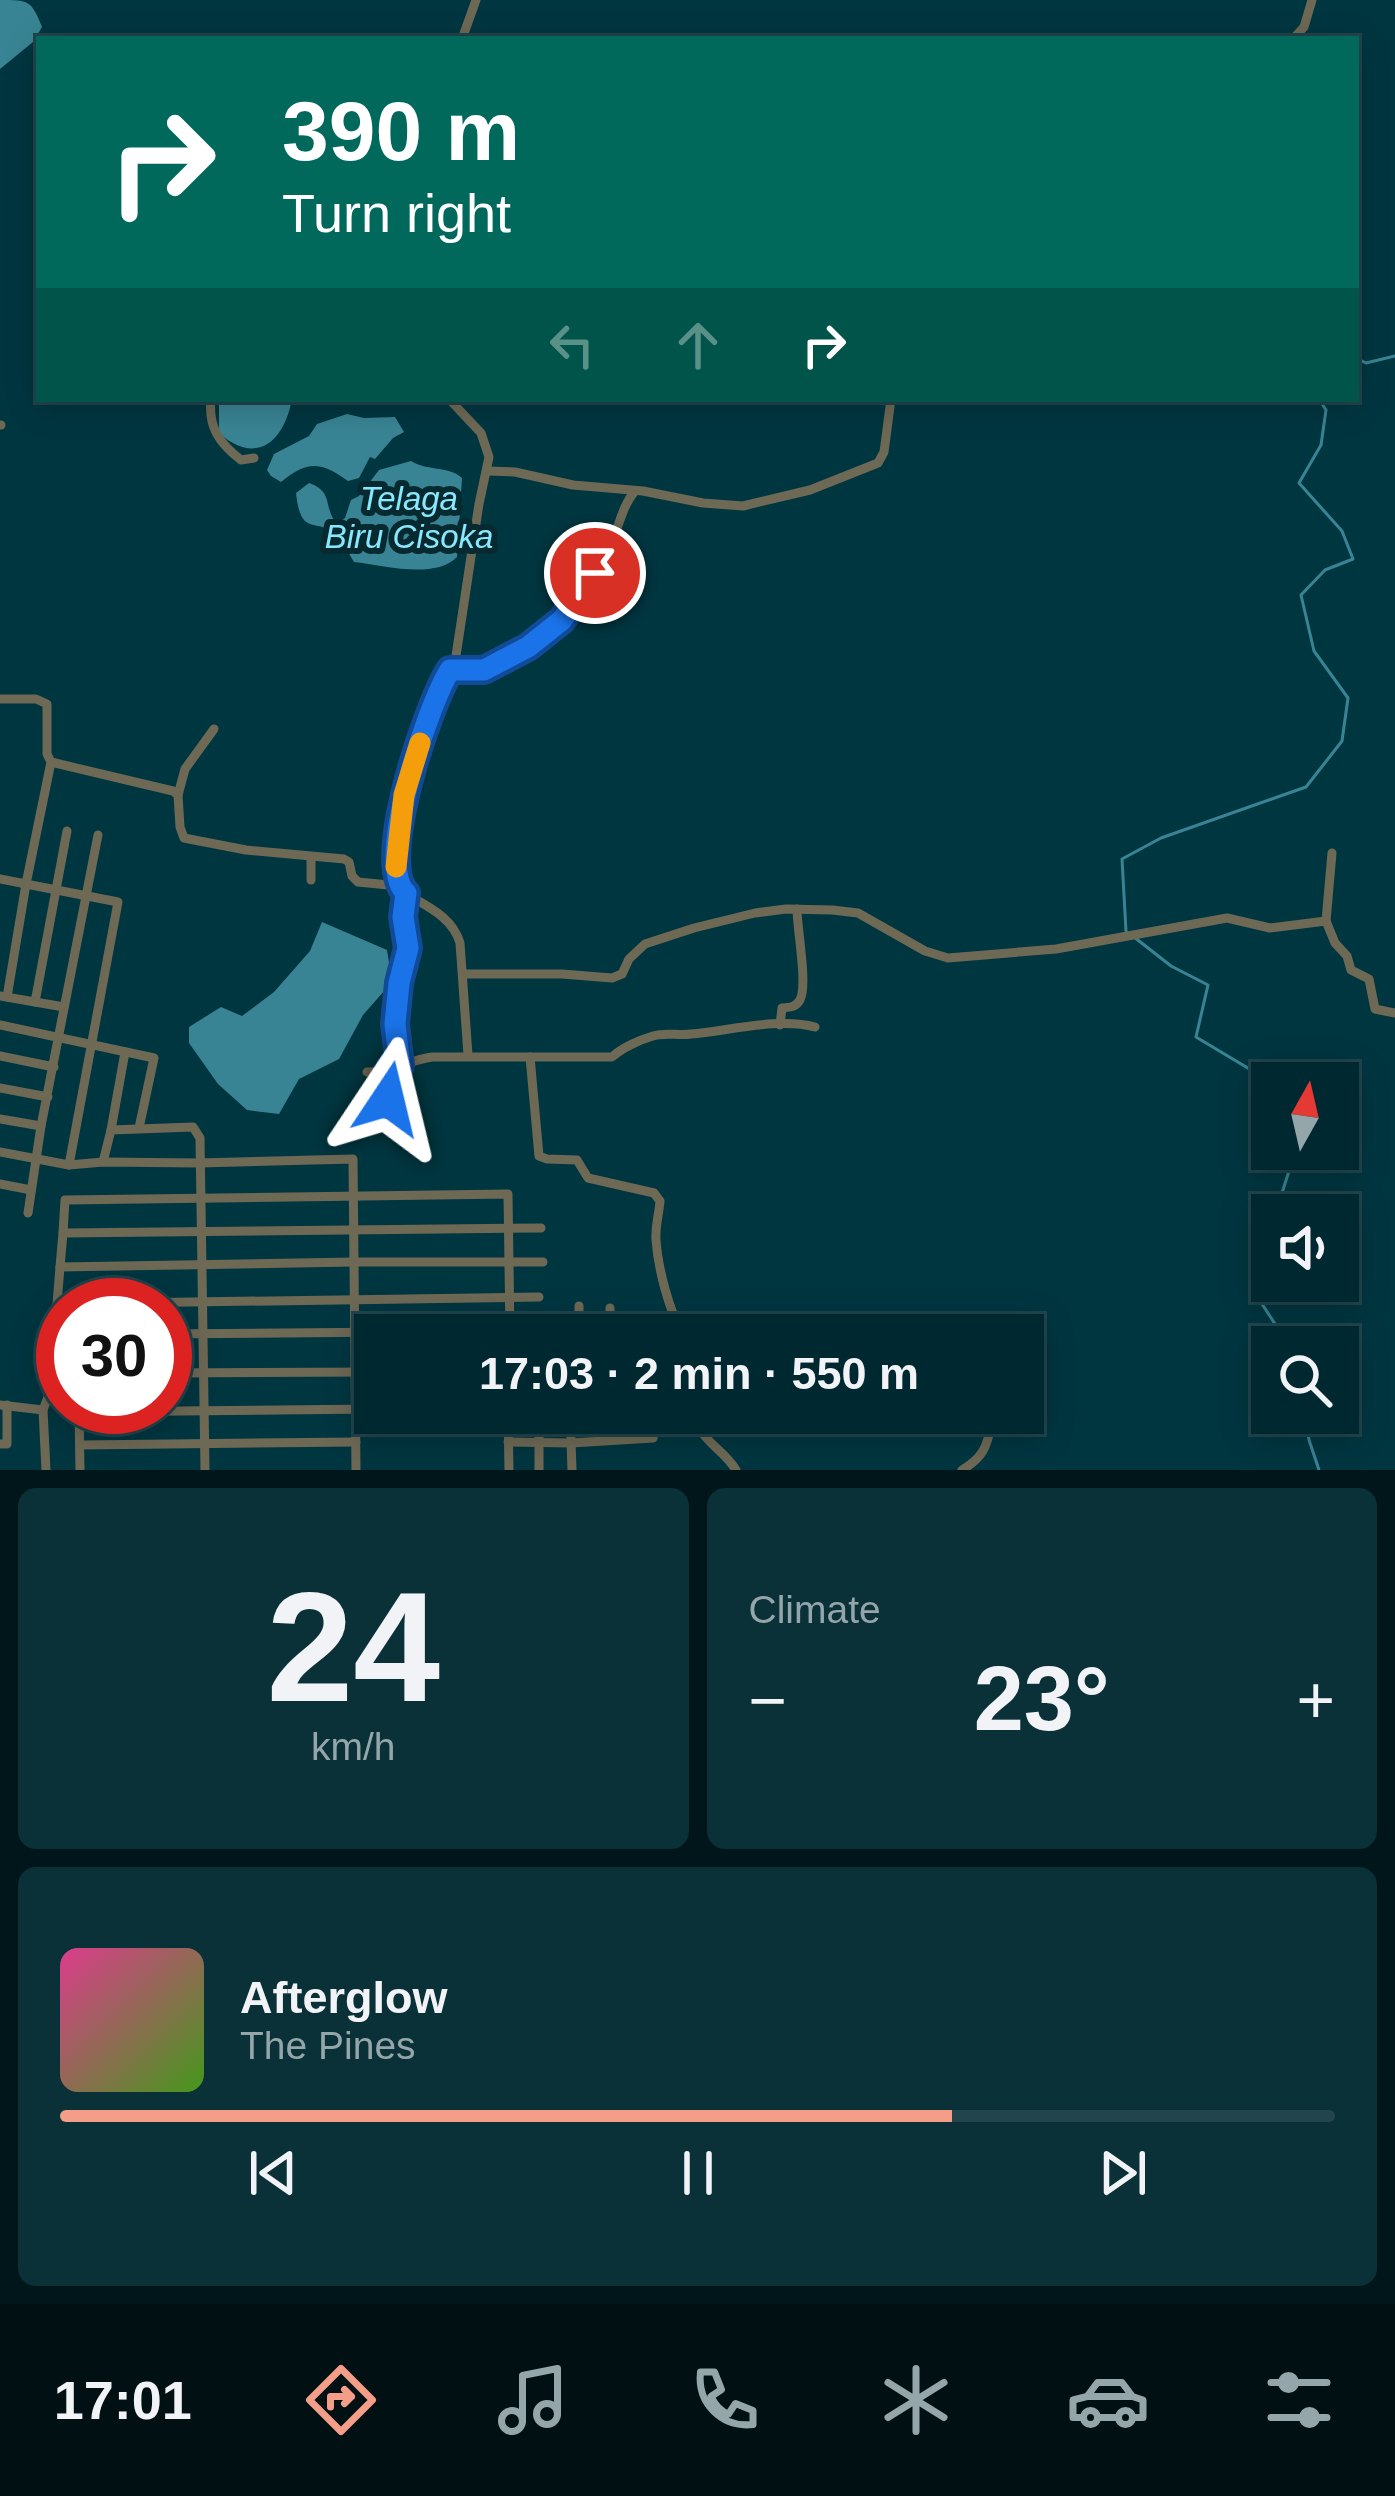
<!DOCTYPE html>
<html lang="en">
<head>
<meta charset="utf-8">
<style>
	body { margin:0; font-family:Helvetica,sans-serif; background:#0a3038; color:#f1f3f6; height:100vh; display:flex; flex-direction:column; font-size:45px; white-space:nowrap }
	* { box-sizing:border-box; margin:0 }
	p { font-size:39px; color:#95a6ab }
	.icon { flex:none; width:66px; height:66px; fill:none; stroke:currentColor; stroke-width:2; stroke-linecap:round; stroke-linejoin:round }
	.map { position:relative; height:1470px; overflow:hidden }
	.side { display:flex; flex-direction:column; gap:18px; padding:18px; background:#00161a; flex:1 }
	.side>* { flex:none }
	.top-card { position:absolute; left:36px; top:36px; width:1323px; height:366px; border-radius:0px; box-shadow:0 6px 30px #0003,0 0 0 3px #22444c; background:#00695c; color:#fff; overflow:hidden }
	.needle { width:78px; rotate:8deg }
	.buttons { position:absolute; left:1251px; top:1062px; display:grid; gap:24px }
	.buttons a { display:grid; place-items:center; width:108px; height:108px; border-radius:0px; background:#002830; box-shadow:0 6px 30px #0003,0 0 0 3px #22444c; font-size:60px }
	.speed { position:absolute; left:36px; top:1278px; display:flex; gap:24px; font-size:60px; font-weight:700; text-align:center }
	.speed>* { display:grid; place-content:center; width:156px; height:156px; border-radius:50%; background:#002830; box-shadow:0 6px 30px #0003,0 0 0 3px #22444c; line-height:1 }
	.speed .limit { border:18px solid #d22; background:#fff; color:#111 }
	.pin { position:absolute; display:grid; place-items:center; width:102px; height:102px; color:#fff; margin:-51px; border:6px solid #fff; border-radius:50%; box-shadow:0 3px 12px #0007 }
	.me { position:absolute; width:132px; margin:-66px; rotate:10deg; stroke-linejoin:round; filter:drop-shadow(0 0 9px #0008) }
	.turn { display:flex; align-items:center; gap:42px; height:252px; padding:0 48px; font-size:54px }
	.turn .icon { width:156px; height:156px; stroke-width:2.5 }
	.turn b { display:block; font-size:84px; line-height:102px }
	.lanes { display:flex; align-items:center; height:114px; padding:0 48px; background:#0003; justify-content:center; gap:60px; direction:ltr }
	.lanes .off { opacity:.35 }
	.big { font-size:90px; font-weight:600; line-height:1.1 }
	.side .card { flex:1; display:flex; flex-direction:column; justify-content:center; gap:18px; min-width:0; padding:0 42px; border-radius:18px; background:#0a3038 }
	.side .dial { align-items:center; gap:0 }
	.dial b { font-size:156px; line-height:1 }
	.song { display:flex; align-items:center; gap:36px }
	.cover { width:144px; height:144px; border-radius:18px; background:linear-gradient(135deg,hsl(330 70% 55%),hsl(100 70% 35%)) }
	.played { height:12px; border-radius:6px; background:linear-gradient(90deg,#f49e89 70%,#22444c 70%) }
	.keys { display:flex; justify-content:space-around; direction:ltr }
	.heat { display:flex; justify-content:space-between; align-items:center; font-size:66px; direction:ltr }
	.side .tiles { flex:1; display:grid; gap:18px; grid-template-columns:1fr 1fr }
	.card:last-child { grid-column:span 2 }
	.trip { position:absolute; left:354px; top:1314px; width:690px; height:120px; border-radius:0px; background:#002830; box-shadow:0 6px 30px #0003,0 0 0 3px #22444c; font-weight:600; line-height:120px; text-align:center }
	.tab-bar { display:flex; height:192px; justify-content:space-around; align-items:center; background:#001013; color:#95a6ab }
	.tab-bar .icon { width:84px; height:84px }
	.tab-bar .current { color:#f49e89 }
	.tab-bar b { font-size:54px; color:#f1f3f6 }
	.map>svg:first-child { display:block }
</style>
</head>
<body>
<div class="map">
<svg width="1395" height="1470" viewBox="0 0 1395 1470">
	<rect width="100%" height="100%" fill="#003640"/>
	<!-- water -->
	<g fill="#398494">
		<path d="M0,0C29,0 31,0 42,27L33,42L0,69Z"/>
		<path d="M219,399H292C284,442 256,466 219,433Z"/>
		<path d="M347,414L364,418L395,417L404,432L393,438L375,459L370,457L359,478L348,481C320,461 307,461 281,482L271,476L267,470L274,454L309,436L317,424Z"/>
		<path d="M411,461C426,471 450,466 462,478L457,557C434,580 384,565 354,562C349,554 343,542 336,535C316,516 301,539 296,493L309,483C334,492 323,506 336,523L345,518L351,500L359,496L379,470Z"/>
		<path d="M322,922L387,950L392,982L363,1015L339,1059L299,1079L279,1114L247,1110L218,1084L189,1043V1027L221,1007L242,1016L274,992L310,951Z"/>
	</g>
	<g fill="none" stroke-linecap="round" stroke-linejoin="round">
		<!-- stream -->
		<g stroke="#398494" stroke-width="3">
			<path d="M1356,358L1366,363L1395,356"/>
			<path d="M1126,931L1122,859L1161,838L1306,787L1342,741L1348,698L1314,651L1301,595L1325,570L1353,559L1342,531L1299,483L1321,445L1326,410L1319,399"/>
			<path d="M1134,937L1171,966L1208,985L1196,1037L1273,1083"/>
			<path d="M1275,1215L1296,1149"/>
			<path d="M1272,1230L1262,1304L1290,1347"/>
			<path d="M1305,1413L1309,1440L1319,1470"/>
		</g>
		<!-- street -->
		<g stroke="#6e6955" stroke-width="9">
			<path d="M462,39L476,0"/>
			<path d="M1293,39L1304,27L1312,0"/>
			<path d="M211,399C208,427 219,443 241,460L254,458"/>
			<path d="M449,399L481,433L489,457L479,504L454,669"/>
			<path d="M0,425H1"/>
			<path d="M488,471L515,472L573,485L643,491L703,503L743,506L810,490L878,463L884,452L891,399"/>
			<path d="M573,548L607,550"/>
			<path d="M0,699H36L47,704V754L51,762L173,791L178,795L180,827L184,838L246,850L344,859L349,862L352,876L358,882L399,886L403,892C426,906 452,916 460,943L468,1055"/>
			<path d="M178,795L185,769L214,729"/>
			<path d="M0,879L118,902L69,1165"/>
			<path d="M311,880V857"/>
			<path d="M399,886C385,832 424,723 448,673C460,666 470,674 483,670C491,669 502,662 509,658C560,629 586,594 612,542C619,525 623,505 635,491"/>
			<path d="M1326,921L1332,853"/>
			<path d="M464,974H562L612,978L622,974L629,959L645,944L694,928L755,913L786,909L832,910L858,913L925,951L948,958L1056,949L1227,918L1270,928L1326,921L1335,943L1347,956L1351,970L1369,979L1375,1009L1395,1013"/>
			<path d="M0,996L64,1007"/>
			<path d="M7,997L26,884L51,762"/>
			<path d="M35,1002L67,831"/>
			<path d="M0,1025L154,1058L139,1128"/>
			<path d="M780,1025L782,1008C790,1007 795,1008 800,1000C808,985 797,929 797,909"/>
			<path d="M0,1056L54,1067"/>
			<path d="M530,1057L539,1156L547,1159L577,1160L588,1178L654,1193L660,1201C659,1214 655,1227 656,1240C658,1268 669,1311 683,1335"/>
			<path d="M400,1065L395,1024L399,983L408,948L403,917L406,894"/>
			<path d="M367,1072C390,1073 409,1060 432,1057H612C622,1048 639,1040 653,1036C665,1032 679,1036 691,1034C728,1031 779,1017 815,1027"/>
			<path d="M0,1088L48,1097"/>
			<path d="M368,1109L382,1110L385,1106L390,1068"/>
			<path d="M0,1119L41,1126"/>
			<path d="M111,1130L125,1052"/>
			<path d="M0,1152L69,1165L103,1162L199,1163L353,1159L356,1470"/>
			<path d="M103,1162L111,1130L193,1127L200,1138L205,1470"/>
			<path d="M0,1184L31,1190"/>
			<path d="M28,1213L41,1126L98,835"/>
			<path d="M541,1228L63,1233L60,1267L354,1262H543"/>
			<path d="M63,1233L65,1200L508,1194L510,1335"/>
			<path d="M57,1304L539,1297"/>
			<path d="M579,1306V1335"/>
			<path d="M610,1308V1335"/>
			<path d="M610,1318L641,1317V1335"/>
			<path d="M165,1334L510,1331"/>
			<path d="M165,1373L375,1372"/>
			<path d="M0,1405L43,1410"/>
			<path d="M79,1409L80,1470"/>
			<path d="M79,1412L375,1409"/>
			<path d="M508,1413L509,1470"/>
			<path d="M539,1413V1470"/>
			<path d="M570,1413L657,1415"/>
			<path d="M570,1413L572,1470"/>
			<path d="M694,1413C701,1443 722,1447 736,1470"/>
			<path d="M508,1442L571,1443L653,1438L657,1415H693"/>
			<path d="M0,1444H7V1405"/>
			<path d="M80,1445L356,1442"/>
			<path d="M46,1470L43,1410L58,1371L57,1304L60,1267"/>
			<path d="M962,1470C982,1458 987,1448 991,1425"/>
		</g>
	</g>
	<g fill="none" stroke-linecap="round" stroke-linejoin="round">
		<!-- route casing -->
		<g stroke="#114b97" stroke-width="30">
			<path id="route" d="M388,1099L390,1068L400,1066L395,1024L399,983L408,948L403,917L406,893C374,864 428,705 450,670H484L528,647L562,620L595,573"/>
		</g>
		<!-- route -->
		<use href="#route" stroke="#1a73e8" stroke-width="21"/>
		<!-- slow -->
		<path stroke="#f59e0b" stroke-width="21" d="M396,867L404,795L420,743"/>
	</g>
	<g text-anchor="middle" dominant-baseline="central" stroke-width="12" stroke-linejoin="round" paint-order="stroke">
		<!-- water labels -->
		<g font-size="33" font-style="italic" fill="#89e8fd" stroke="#072a31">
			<text x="409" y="498">Telaga<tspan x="409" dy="38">Biru Cisoka</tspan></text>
		</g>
	</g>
</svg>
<div class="buttons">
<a><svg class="needle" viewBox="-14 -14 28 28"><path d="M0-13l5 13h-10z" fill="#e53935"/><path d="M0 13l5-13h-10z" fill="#95a6ab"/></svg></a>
<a><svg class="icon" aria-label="sound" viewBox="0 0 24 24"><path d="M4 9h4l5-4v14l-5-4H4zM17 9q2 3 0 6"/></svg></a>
<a><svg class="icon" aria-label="search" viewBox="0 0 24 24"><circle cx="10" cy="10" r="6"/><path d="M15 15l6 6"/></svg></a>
</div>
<div class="speed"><div class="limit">30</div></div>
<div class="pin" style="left:595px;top:573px;background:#d93025"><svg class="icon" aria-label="arrive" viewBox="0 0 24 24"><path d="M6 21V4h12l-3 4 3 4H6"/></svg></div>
<svg class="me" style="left:388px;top:1099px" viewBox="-20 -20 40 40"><path d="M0-17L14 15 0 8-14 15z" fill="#1a73e8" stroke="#fff" stroke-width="4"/></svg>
<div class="trip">17:03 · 2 min · 550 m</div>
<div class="top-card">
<div class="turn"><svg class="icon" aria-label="right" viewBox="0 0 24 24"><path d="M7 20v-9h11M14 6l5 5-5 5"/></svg><div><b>390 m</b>Turn right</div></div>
<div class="lanes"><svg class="icon off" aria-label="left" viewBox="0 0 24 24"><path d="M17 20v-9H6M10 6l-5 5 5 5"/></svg><svg class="icon off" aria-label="ahead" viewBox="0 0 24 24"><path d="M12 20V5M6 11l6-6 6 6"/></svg><svg class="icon" aria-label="right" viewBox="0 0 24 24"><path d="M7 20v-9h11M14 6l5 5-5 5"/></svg></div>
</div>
</div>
<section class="side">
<div class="tiles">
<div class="card dial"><b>24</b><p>km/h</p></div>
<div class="card"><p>Climate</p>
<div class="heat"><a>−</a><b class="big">23°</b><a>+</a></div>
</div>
<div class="card">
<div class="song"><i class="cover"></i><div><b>Afterglow</b><p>The Pines</p></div></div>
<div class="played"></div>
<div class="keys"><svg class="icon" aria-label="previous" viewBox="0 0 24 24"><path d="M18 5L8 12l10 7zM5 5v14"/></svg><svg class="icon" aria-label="pause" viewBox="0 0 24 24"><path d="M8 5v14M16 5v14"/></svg><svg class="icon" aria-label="next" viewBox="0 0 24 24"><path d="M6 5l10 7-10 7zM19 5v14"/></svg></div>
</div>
</div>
</section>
<nav class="tab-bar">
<b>17:01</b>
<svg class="icon current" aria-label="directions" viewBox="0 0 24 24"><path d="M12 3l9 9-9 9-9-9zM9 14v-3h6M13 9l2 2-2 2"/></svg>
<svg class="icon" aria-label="music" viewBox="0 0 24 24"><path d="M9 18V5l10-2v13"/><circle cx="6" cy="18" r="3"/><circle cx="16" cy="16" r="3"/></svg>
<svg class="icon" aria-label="phone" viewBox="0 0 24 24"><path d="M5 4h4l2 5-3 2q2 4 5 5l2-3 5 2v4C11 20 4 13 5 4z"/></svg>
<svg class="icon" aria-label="climate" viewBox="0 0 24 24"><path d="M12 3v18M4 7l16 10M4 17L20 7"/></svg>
<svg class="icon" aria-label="car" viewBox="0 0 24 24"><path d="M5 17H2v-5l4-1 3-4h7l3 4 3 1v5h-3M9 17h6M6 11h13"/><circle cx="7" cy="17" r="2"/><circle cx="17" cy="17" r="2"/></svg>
<svg class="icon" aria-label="filters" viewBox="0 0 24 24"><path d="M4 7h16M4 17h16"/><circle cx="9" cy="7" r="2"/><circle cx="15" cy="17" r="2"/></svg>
</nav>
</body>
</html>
